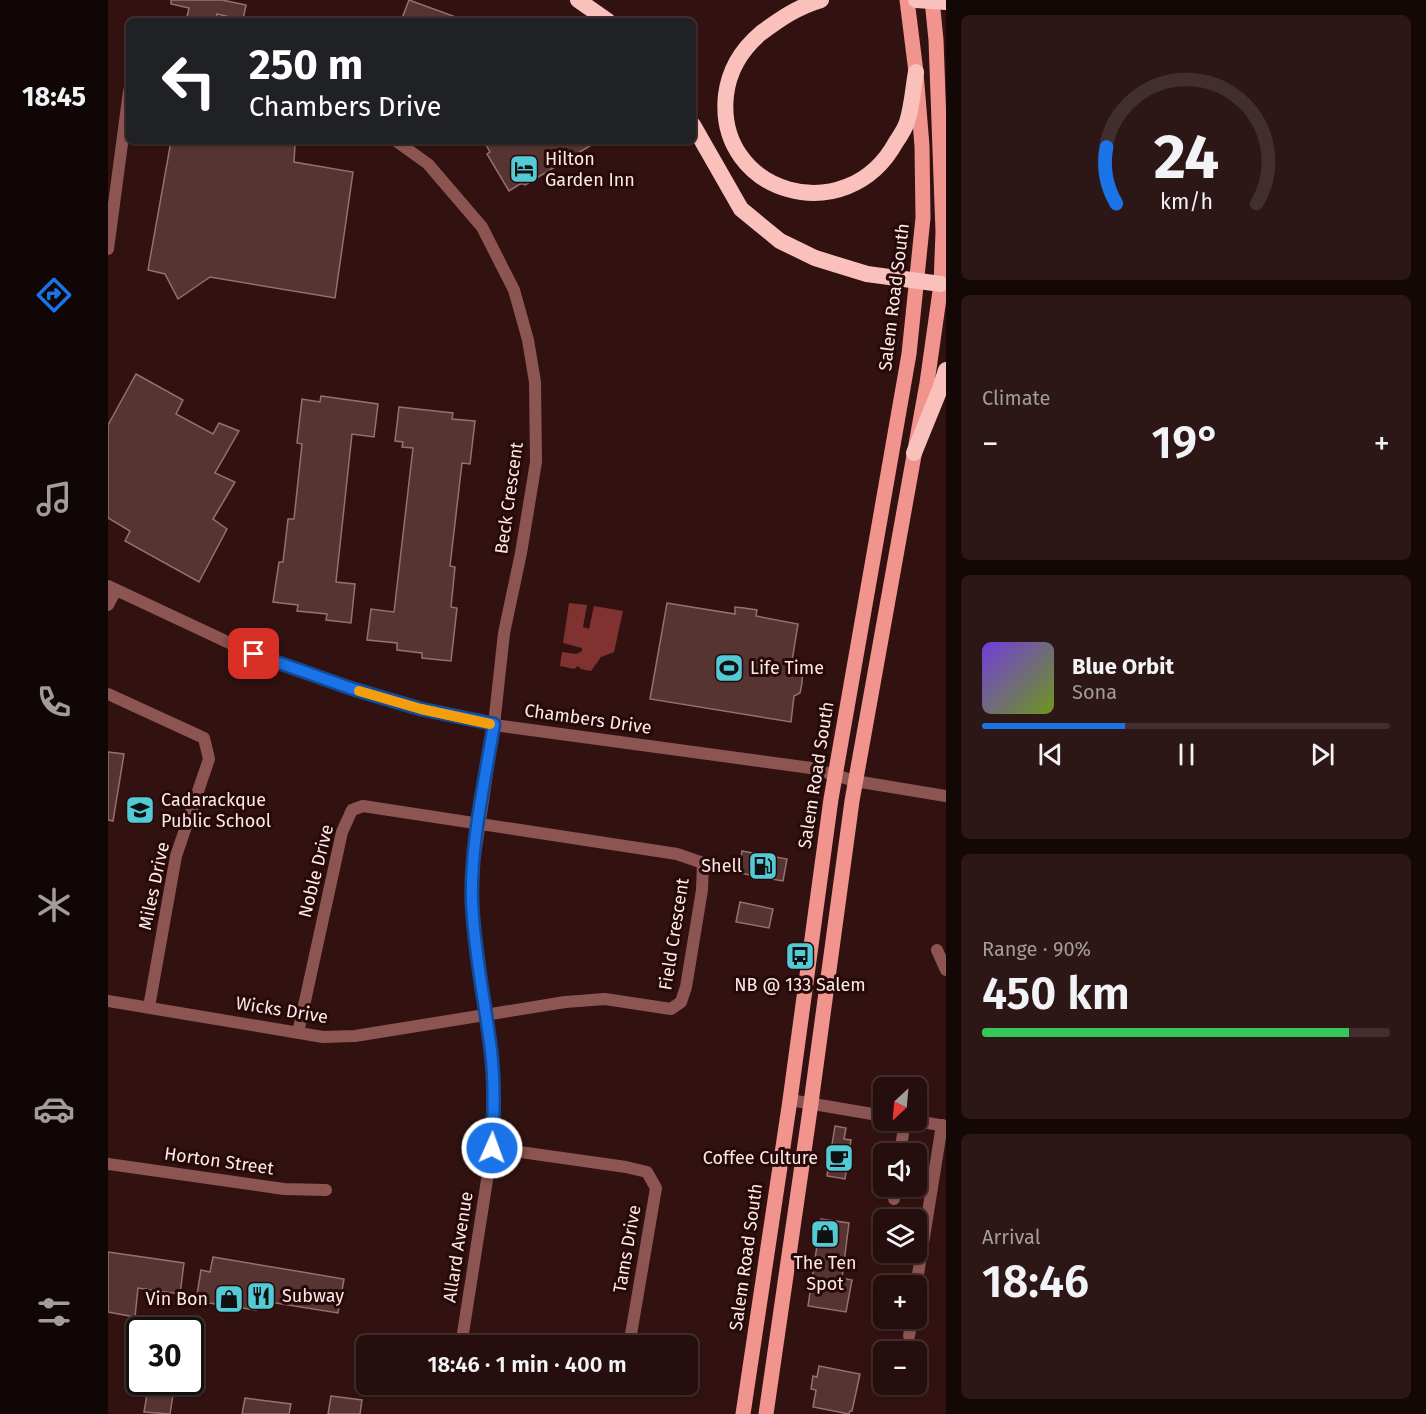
<!DOCTYPE html>
<html lang="en">
<head>
<meta charset="utf-8">
<style>
	body { margin:0; font-family:"Fira Sans",sans-serif; background:#2d1716; color:#f1f3f6; height:100vh; display:flex; flex-direction:column; font-size:22px; white-space:nowrap }
	* { box-sizing:border-box; margin:0 }
	p { font-size:20px; color:#a39c9d }
	.icon { flex:none; width:33px; height:33px; fill:none; stroke:currentColor; stroke-width:2; stroke-linecap:round; stroke-linejoin:round }
	.map { position:relative; flex:1; overflow:hidden }
	.details { display:flex; flex-direction:column; gap:15px; padding:15px; background:#140807; width:480px }
	.details>* { flex:none }
	.top-card { position:absolute; left:18px; top:18px; width:570px; height:126px; border-radius:9px; box-shadow:0 2px 4px #0004,0 0 0 2px #422e2e; background:#202124; color:#fff; overflow:hidden }
	.needle { width:39px; rotate:206deg }
	.controls { position:absolute; left:765px; top:1077px; display:grid; gap:12px }
	.controls a { display:grid; place-items:center; width:54px; height:54px; border-radius:9px; background:#250e0d; box-shadow:0 2px 4px #0004,0 0 0 2px #422e2e; font-size:30px }
	.speed { position:absolute; left:18px; top:1317px; display:flex; gap:12px; font-size:30px; font-weight:700; text-align:center }
	.speed>* { display:grid; place-content:center; width:78px; height:78px; border-radius:50%; background:#250e0d; box-shadow:0 2px 4px #0004,0 0 0 2px #422e2e; line-height:1 }
	.speed .limit { border:3px solid #111; border-radius:9px; background:#fff; color:#111 }
	.pin { position:absolute; display:grid; place-items:center; width:51px; height:51px; color:#fff; margin:-26px; border-radius:12px; box-shadow:0 3px 9px #0006 }
	.me { position:absolute; width:66px; margin:-33px; rotate:2deg; stroke-linejoin:round; filter:drop-shadow(0 0 4px #0008) }
	.turn { display:flex; align-items:center; gap:21px; height:126px; padding:0 24px; font-size:27px }
	.turn .icon { width:78px; height:78px; stroke-width:2.5 }
	.turn b { display:block; font-size:42px; line-height:51px }
	.big { font-size:45px; font-weight:600; line-height:1.1 }
	.details .card { flex:1; display:flex; flex-direction:column; justify-content:center; gap:9px; min-width:0; padding:0 21px; border-radius:9px; background:#2d1716 }
	.details .dial { align-items:center; gap:0 }
	.dial svg { height:156px; overflow:visible; fill:none; stroke:#422e2e; stroke-width:7; stroke-linecap:round; text-anchor:middle }
	.dial text { fill:#f1f3f6; stroke:none }
	.song { display:flex; align-items:center; gap:18px }
	.cover { width:72px; height:72px; border-radius:9px; background:linear-gradient(135deg,hsl(260 70% 55%),hsl(80 70% 35%)) }
	.played { height:6px; border-radius:3px; background:linear-gradient(90deg,#1a73e8 35%,#422e2e 35%) }
	.keys { display:flex; justify-content:space-around; direction:ltr }
	.heat { display:flex; justify-content:space-between; align-items:center; font-size:33px; direction:ltr }
	.charge { height:9px; border-radius:4px; background:linear-gradient(90deg,#34c759 90%,#422e2e 0) }
	.trip { position:absolute; left:248px; top:1335px; width:342px; height:60px; border-radius:9px; background:#250e0d; box-shadow:0 2px 4px #0004,0 0 0 2px #422e2e; font-weight:600; line-height:60px; text-align:center }
	main { display:flex; flex:1; min-height:0 }
	.tab-bar { display:flex; flex-direction:column; width:108px; justify-content:space-around; align-items:center; background:#0f0605; color:#a39c9d }
	.tab-bar .icon { width:42px; height:42px }
	.tab-bar .on { color:#1a73e8 }
	.tab-bar b { font-size:27px; color:#f1f3f6 }
	.map>svg:first-child { display:block }
</style>
</head>
<body>
<main>
<nav class="tab-bar">
<b>18:45</b>
<svg class="icon on" aria-label="directions" viewBox="0 0 24 24"><path d="M12 3l9 9-9 9-9-9zM9 14v-3h6M13 9l2 2-2 2"/></svg>
<svg class="icon" aria-label="music" viewBox="0 0 24 24"><path d="M9 18V5l10-2v13"/><circle cx="6" cy="18" r="3"/><circle cx="16" cy="16" r="3"/></svg>
<svg class="icon" aria-label="phone" viewBox="0 0 24 24"><path d="M5 4h4l2 5-3 2q2 4 5 5l2-3 5 2v4C11 20 4 13 5 4z"/></svg>
<svg class="icon" aria-label="climate" viewBox="0 0 24 24"><path d="M12 3v18M4 7l16 10M4 17L20 7"/></svg>
<svg class="icon" aria-label="car" viewBox="0 0 24 24"><path d="M5 17H2v-5l4-1 3-4h7l3 4 3 1v5h-3M9 17h6M6 11h13"/><circle cx="7" cy="17" r="2"/><circle cx="17" cy="17" r="2"/></svg>
<svg class="icon" aria-label="filters" viewBox="0 0 24 24"><path d="M4 7h16M4 17h16"/><circle cx="9" cy="7" r="2"/><circle cx="15" cy="17" r="2"/></svg>
</nav>
<div class="map">
<svg width="838" height="1414" viewBox="0 0 838 1414">
	<rect width="100%" height="100%" fill="#311211"/>
	<!-- water -->
	<path fill="#803230" d="M461,603L479,605L475,627L481,629L486,606L515,611L506,652L493,657L483,671L473,669L470,666L466,669L452,666L454,652L468,654L474,651V648L455,643Z"/>
	<!-- building -->
	<g fill="#563432" stroke="#97706d" stroke-width="1.5">
		<path d="M63,0H114L138,5L135,20L109,14L108,21H78L81,8L63,4Z"/>
		<path d="M301,0L356,20V21H293Z"/>
		<path d="M63,141H163L187,145L186,162L245,172L227,298L102,277L70,299L57,274L40,270Z"/>
		<path d="M384,141H490L417,185L416,184H412L401,191L379,154L382,152L378,145Z"/>
		<path d="M28,374L75,400L68,414L105,434L111,423L131,431L107,473L127,482L105,519L119,529L91,582L17,541L22,531L0,518V425Z"/>
		<path d="M213,396L270,404L266,437L244,434L228,582L247,584L243,623L218,620L219,614L189,611L190,605L165,602L171,562H175L180,519H186L194,444L189,443L194,399L212,402Z"/>
		<path d="M291,407L345,413L344,419L367,421L362,464L354,463L342,566L347,567L343,607L349,608L343,661L314,658V653L289,650V643L259,640L263,609L286,612L305,448L294,447L295,442L287,441Z"/>
		<path d="M559,603L627,614V607L636,608L649,610L648,616L690,624L684,661L695,662L694,683L692,693L686,696L683,722L542,699Z"/>
		<path d="M0,752L16,754L5,821L0,820Z"/>
		<path d="M634,851L679,859L675,881L631,873Z"/>
		<path d="M632,902L665,909L661,928L628,922Z"/>
		<path d="M727,1126L738,1128L736,1139L743,1140L737,1179L719,1176Z"/>
		<path d="M713,1219L741,1223L734,1278L744,1280L738,1312L700,1306Z"/>
		<path d="M0,1252L76,1263L72,1294L30,1288L27,1317L0,1312Z"/>
		<path d="M105,1257L236,1279L230,1313L149,1300L148,1310L88,1301L93,1270L102,1272Z"/>
		<path d="M711,1366L752,1374L744,1411H742L741,1414L705,1407L708,1390L703,1389L705,1376L709,1377Z"/>
		<path d="M41,1382H67L62,1414L36,1412Z"/>
		<path d="M223,1396L254,1400L252,1414H220Z"/>
		<path d="M137,1398L183,1404L181,1414H134Z"/>
	</g>
	<g fill="none" stroke-linecap="round" stroke-linejoin="round">
		<!-- minor -->
		<g stroke="#8d5551" stroke-width="12">
			<path d="M288,141L320,164L374,227L406,290L420,340L427,382L428,462L413,553L396,633L386,725L366,862L364,899L367,946L383,1053L386,1097L384,1148L353,1346"/>
			<path d="M0,249L21,91"/>
			<path d="M0,586L145,654L245,689L313,709L386,725L703,768L747,781L838,796"/>
			<path d="M0,605L8,590"/>
			<path d="M0,694L96,738L101,759L68,856L41,1007"/>
			<path d="M829,950L838,970"/>
			<path d="M0,1001L215,1037L247,1036L457,1002L497,999L563,1009L573,1002L578,987L594,890L595,863L569,854L255,806L244,810L234,832L190,1033"/>
			<path d="M682,1100L776,1116"/>
			<path d="M802,1120L838,1126"/>
			<path d="M384,1148L518,1167L539,1172L548,1188L521,1346"/>
			<path d="M792,1154L797,1120"/>
			<path d="M0,1164L176,1189L218,1190"/>
			<path d="M786,1199L788,1186"/>
			<path d="M808,1287L834,1125"/>
			<path d="M801,1336L804,1318"/>
		</g>
		<!-- major -->
		<g stroke="#f2948e" stroke-width="15">
			<path d="M635,1414L682,1100L723,799L801,354L815,218L814,146L808,72L799,0"/>
			<path d="M658,1414L703,1103L744,801L819,383L833,284L835,232L828,40L824,0"/>
		</g>
		<!-- highway -->
		<g stroke="#fac0bb" stroke-width="16">
			<path d="M470,0L500,21"/>
			<path d="M713,0C689,7 672,19 653,33C634,49 621,70 618,95C607,194 739,232 788,142C792,136 797,129 799,122C804,107 805,88 808,72"/>
			<path d="M585,125L633,209L672,241L707,258L759,274L833,284"/>
			<path d="M806,453L832,389L838,370"/>
		</g>
		<!-- highway-bridge -->
		<path stroke="#fac0bb" stroke-width="16" d="M808,0L838,2"/>
	</g>
	<g fill="none" stroke-linecap="round" stroke-linejoin="round">
		<!-- route casing -->
		<g stroke="#114b97" stroke-width="15">
			<path id="route" d="M146,654L245,689L313,709L386,724C377,780 362,846 364,902C366,952 377,1001 383,1051C387,1083 386,1115 384,1148"/>
		</g>
		<!-- route -->
		<use href="#route" stroke="#1a73e8" stroke-width="10"/>
		<!-- slow -->
		<path stroke="#f59e0b" stroke-width="10" d="M251,691L313,709L382,724"/>
	</g>
	<!-- icons -->
	<defs>
		<g id="hotel-square" transform="scale(1.5)"><rect x="-9" y="-9" width="18" height="18" rx="4" fill="#52cbd7" stroke="#260908"/><path d="M-6-4.5h1.5V1H6V5H4.5V3h-9V5H-6ZM-4 0a1.8 1.8 0 1 1 3.6 0ZM.5 0V-2.5h3Q6-2.5 6 0Z" fill="#111"/></g>
		<g id="stadium-square" transform="scale(1.5)"><rect x="-9" y="-9" width="18" height="18" rx="4" fill="#52cbd7" stroke="#260908"/><path d="M0-5a6.5 5 0 1 0 0 10a6.5 5 0 1 0 0-10ZM-3.5-1.8h7v3.6h-7Z" fill="#111"/></g>
		<g id="school-square" transform="scale(1.5)"><rect x="-9" y="-9" width="18" height="18" rx="4" fill="#52cbd7" stroke="#260908"/><path d="M0-5L7-2L0 1L-7-2ZM-4 1L0 2.5L4 1V4Q0 6-4 4Z" fill="#111"/></g>
		<g id="fuel-square" transform="scale(1.5)"><rect x="-9" y="-9" width="18" height="18" rx="4" fill="#52cbd7" stroke="#260908"/><path d="M-5.5-6h7V0h2V4h1.3V-2.5L3-4.5l.8-.8L6-3V5H2.5V1h-1V6h-7ZM-4.2-4.7v3.2H.2V-4.7Z" fill="#111"/></g>
		<g id="bus-square" transform="scale(1.5)"><rect x="-9" y="-9" width="18" height="18" rx="4" fill="#52cbd7" stroke="#260908"/><path d="M-5-6H5V4H4V6H2V4H-2V6H-4V4H-5ZM-3.5-4V0h7V-4ZM-3.5 1.2v1.5H-2V1.2ZM2 1.2v1.5H3.5V1.2Z" fill="#111"/></g>
		<g id="cafe-square" transform="scale(1.5)"><rect x="-9" y="-9" width="18" height="18" rx="4" fill="#52cbd7" stroke="#260908"/><path d="M-5.5-4.5H6V0H3Q3 3.5 0 3.5H-2.5Q-5.5 3.5-5.5 0ZM3-3.2v2h1.7v-2ZM-6 4.5H4V6H-6Z" fill="#111"/></g>
		<g id="shop-square" transform="scale(1.5)"><rect x="-9" y="-9" width="18" height="18" rx="4" fill="#52cbd7" stroke="#260908"/><path d="M-5-2.5h2.3a2.7 3.5 0 0 1 5.4 0H5L5.5 6h-11ZM-1.5-2.5h3a1.5 2.3 0 0 0-3 0Z" fill="#111"/></g>
		<g id="restaurant-square" transform="scale(1.5)"><rect x="-9" y="-9" width="18" height="18" rx="4" fill="#52cbd7" stroke="#260908"/><path d="M-5-6h1v4h1v-4h1v4h1v-4h1v5L-1.5 .5V6h-2V.5L-5-1ZM5-6V6H3V1.5H1.5Q1.5-4 5-6Z" fill="#111"/></g>
	</defs>
	<g fill-rule="evenodd">
		<use href="#hotel-square" x="416" y="169"/>
		<use href="#stadium-square" x="621" y="668"/>
		<use href="#school-square" x="32" y="810"/>
		<use href="#fuel-square" x="655" y="866"/>
		<use href="#bus-square" x="692" y="956"/>
		<use href="#cafe-square" x="731" y="1158"/>
		<use href="#shop-square" x="717" y="1234"/>
		<use href="#restaurant-square" x="153" y="1296"/>
		<use href="#shop-square" x="121" y="1299"/>
	</g>
	<g text-anchor="middle" dominant-baseline="central" stroke-width="6" stroke-linejoin="round" paint-order="stroke">
		<!-- poi labels -->
		<g font-size="18" fill="#fceae8" stroke="#260908" text-anchor="start">
			<text x="437" y="159">Hilton<tspan x="437" dy="21">Garden Inn</tspan></text>
			<text x="642" y="668">Life Time</text>
			<text x="53" y="800">Cadarackque<tspan x="53" dy="21">Public School</tspan></text>
			<text x="634" y="866" text-anchor="end">Shell</text>
			<text x="692" y="985" text-anchor="middle">NB @ 133 Salem</text>
			<text x="710" y="1158" text-anchor="end">Coffee Culture</text>
			<text x="717" y="1263" text-anchor="middle">The Ten<tspan x="717" dy="21">Spot</tspan></text>
			<text x="174" y="1296">Subway</text>
			<text x="100" y="1299" text-anchor="end">Vin Bon</text>
		</g>
		<!-- street labels -->
		<g font-size="18" fill="#fceae8" stroke="#260908">
			<text transform="translate(786 297) rotate(-83)">Salem Road South</text>
			<text transform="translate(401 498) rotate(-82)">Beck Crescent</text>
			<text transform="translate(480 719) rotate(8)">Chambers Drive</text>
			<text transform="translate(708 775) rotate(-81)">Salem Road South</text>
			<text transform="translate(208 871) rotate(-76)">Noble Drive</text>
			<text transform="translate(46 886) rotate(-78)">Miles Drive</text>
			<text transform="translate(566 934) rotate(-81)">Field Crescent</text>
			<text transform="translate(174 1010) rotate(9)">Wicks Drive</text>
			<text transform="translate(111 1161) rotate(8)">Horton Street</text>
			<text transform="translate(350 1247) rotate(-81)">Allard Avenue</text>
			<text transform="translate(519 1249) rotate(-80)">Tams Drive</text>
			<text transform="translate(638 1257) rotate(-82)">Salem Road South</text>
		</g>
	</g>
</svg>
<div class="controls">
<a><svg class="needle" viewBox="-14 -14 28 28"><path d="M0-13l5 13h-10z" fill="#e53935"/><path d="M0 13l5-13h-10z" fill="#a39c9d"/></svg></a>
<a><svg class="icon" aria-label="sound" viewBox="0 0 24 24"><path d="M4 9h4l5-4v14l-5-4H4zM17 9q2 3 0 6"/></svg></a>
<a><svg class="icon" aria-label="layers" viewBox="0 0 24 24"><path d="M12 4l9 5-9 5-9-5zM3 14l9 5 9-5"/></svg></a>
<a>+</a>
<a>−</a>
</div>
<div class="speed"><div class="limit">30</div></div>
<div class="pin" style="left:146px;top:654px;background:#d93025"><svg class="icon" aria-label="arrive" viewBox="0 0 24 24"><path d="M6 21V4h12l-3 4 3 4H6"/></svg></div>
<svg class="me" style="left:384px;top:1148px" viewBox="-20 -20 40 40"><circle r="17" fill="#1a73e8" stroke="#fff" stroke-width="3"/><path d="M0-11L8 9 0 5-8 9z" fill="#fff"/></svg>
<div class="trip">18:46 · 1 min · 400 m</div>
<div class="top-card">
<div class="turn"><svg class="icon" aria-label="left" viewBox="0 0 24 24"><path d="M17 20v-9H6M10 6l-5 5 5 5"/></svg><div><b>250 m</b>Chambers Drive</div></div>
</div>
</div>
<section class="details">
<div class="card dial"><svg viewBox="0 0 100 80">
<path d="M14 69A42 42 0 1 1 86 69"/>
<path d="M14 69A42 42 0 0 1 9 40" stroke="#1a73e8"/>
<text x="50" y="56" font-size="32" font-weight="700">24</text>
<text x="50" y="72" font-size="11">km/h</text>
</svg></div>
<div class="card"><p>Climate</p>
<div class="heat"><a>−</a><b class="big">19°</b><a>+</a></div>
</div>
<div class="card">
<div class="song"><i class="cover"></i><div><b>Blue Orbit</b><p>Sona</p></div></div>
<div class="played"></div>
<div class="keys"><svg class="icon" aria-label="previous" viewBox="0 0 24 24"><path d="M18 5L8 12l10 7zM5 5v14"/></svg><svg class="icon" aria-label="pause" viewBox="0 0 24 24"><path d="M8 5v14M16 5v14"/></svg><svg class="icon" aria-label="next" viewBox="0 0 24 24"><path d="M6 5l10 7-10 7zM19 5v14"/></svg></div>
</div>
<div class="card"><p>Range · 90%</p><b class="big">450 km</b><div class="charge"></div></div>
<div class="card"><p>Arrival</p><b class="big">18:46</b></div>
</section>
</main>
</body>
</html>
